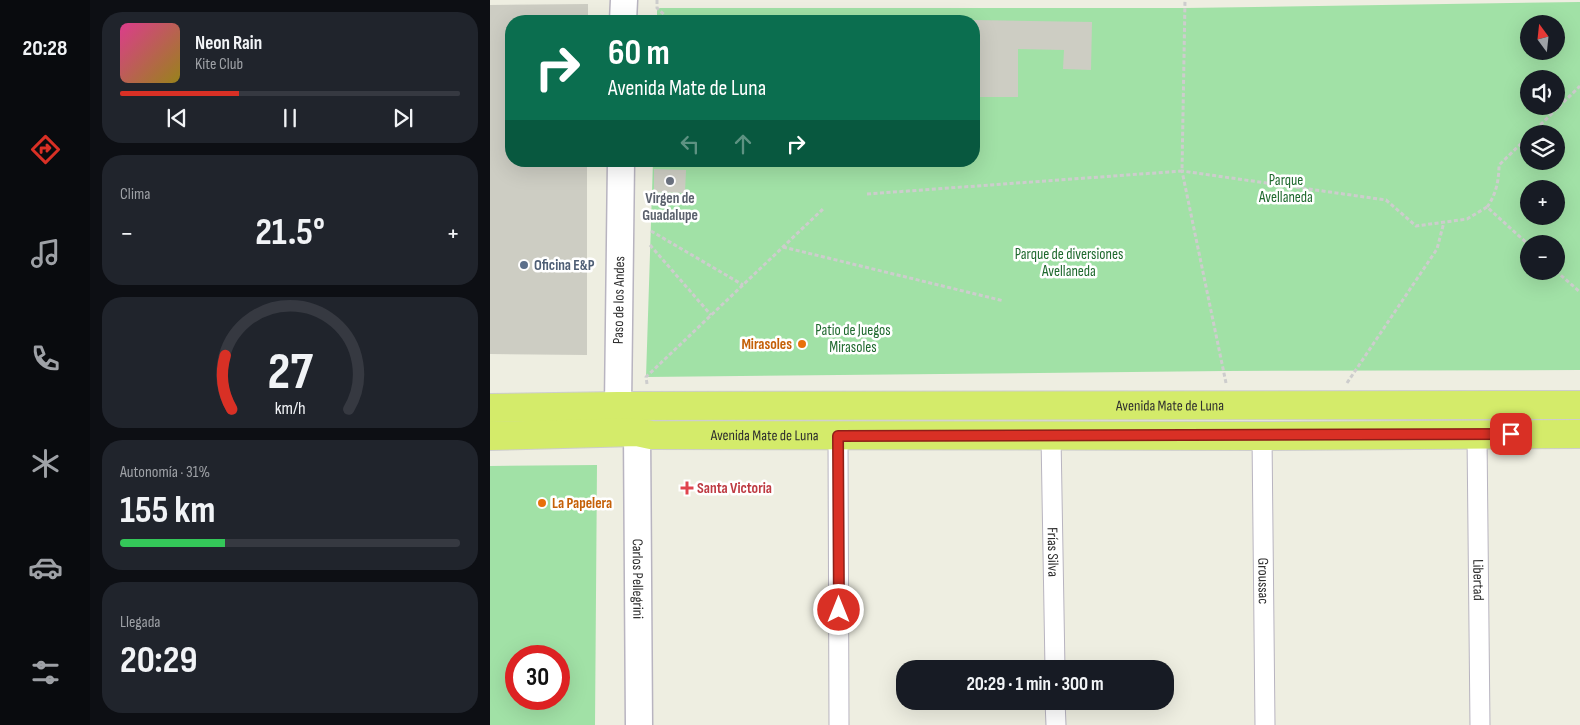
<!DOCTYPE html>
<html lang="es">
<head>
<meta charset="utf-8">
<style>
	body { margin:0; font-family:"Sofia Sans Condensed",sans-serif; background:#20242c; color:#f1f3f6; height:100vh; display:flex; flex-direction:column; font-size:19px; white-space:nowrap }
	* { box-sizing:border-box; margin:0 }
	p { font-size:16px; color:#9ea1a6 }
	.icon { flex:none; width:28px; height:28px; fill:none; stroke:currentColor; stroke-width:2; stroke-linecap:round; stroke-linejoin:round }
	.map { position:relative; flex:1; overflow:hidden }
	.sheet { display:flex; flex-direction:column; gap:12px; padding:12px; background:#0d0f14; width:400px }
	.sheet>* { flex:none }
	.top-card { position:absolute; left:15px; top:15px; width:475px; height:152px; border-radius:20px; box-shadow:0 5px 20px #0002; background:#0b6e4f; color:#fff; overflow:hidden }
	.needle { width:32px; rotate:345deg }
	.controls { position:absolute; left:1030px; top:15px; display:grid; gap:10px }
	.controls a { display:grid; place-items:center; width:45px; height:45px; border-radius:50%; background:#171b24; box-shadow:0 5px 20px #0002; font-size:25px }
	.speed { position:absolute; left:15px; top:645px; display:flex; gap:10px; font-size:25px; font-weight:700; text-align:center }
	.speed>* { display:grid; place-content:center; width:65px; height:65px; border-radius:50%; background:#171b24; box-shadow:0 5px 20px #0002; line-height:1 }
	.speed .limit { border:8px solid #d22; background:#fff; color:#111 }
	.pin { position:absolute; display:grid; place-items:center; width:42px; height:42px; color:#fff; margin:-21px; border-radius:10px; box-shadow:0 2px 8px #0006 }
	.me { position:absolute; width:55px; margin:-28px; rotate:0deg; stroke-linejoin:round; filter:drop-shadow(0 0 4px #0008) }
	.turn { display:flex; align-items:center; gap:18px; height:105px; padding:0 20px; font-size:22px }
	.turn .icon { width:65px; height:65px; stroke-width:2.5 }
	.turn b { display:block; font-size:35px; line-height:42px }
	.lanes { display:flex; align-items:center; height:48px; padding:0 20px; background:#0003; justify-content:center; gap:25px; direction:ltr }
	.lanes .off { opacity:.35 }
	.big { font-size:38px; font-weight:700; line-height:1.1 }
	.sheet .widget { flex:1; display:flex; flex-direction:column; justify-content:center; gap:8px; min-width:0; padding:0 18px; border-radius:20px; background:#20242c }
	.sheet .dial { align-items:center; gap:0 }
	.dial svg { height:130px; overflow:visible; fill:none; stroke:#363941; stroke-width:7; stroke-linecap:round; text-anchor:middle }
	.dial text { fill:#f1f3f6; stroke:none }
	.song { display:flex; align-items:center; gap:15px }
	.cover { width:60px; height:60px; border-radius:8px; background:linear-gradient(135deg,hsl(330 70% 55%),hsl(50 70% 35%)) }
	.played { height:5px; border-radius:2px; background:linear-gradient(90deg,#d93025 35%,#363941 35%) }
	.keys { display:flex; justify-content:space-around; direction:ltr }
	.heat { display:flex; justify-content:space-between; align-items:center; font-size:28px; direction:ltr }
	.charge { height:8px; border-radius:4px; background:linear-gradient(90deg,#34c759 31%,#363941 0) }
	.trip { position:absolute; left:406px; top:660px; width:278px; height:50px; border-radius:20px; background:#171b24; box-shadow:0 5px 20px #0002; font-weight:700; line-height:50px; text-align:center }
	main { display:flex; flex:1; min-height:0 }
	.tab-bar { display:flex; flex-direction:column; width:90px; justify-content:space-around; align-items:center; background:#090b0e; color:#9ea1a6 }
	.tab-bar .icon { width:35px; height:35px }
	.tab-bar .active { color:#d93025 }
	.tab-bar b { font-size:22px; color:#f1f3f6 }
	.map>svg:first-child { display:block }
</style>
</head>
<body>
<main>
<nav class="tab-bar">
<b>20:28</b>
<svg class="icon active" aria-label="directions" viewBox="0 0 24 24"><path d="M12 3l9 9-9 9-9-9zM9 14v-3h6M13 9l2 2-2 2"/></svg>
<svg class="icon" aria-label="music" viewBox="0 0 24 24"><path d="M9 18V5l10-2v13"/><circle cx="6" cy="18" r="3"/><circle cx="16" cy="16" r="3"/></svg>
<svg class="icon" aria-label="phone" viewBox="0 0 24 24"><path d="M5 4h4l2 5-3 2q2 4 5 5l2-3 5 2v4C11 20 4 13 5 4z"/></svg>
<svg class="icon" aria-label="climate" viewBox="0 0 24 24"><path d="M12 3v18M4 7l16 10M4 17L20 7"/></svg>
<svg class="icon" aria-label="car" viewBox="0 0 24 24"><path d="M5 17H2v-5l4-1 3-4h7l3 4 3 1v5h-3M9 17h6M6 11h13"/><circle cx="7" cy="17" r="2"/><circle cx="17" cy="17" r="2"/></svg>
<svg class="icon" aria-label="filters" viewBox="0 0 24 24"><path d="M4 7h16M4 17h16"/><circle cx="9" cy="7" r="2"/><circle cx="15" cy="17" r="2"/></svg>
</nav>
<section class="sheet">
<div class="widget">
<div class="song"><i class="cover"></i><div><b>Neon Rain</b><p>Kite Club</p></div></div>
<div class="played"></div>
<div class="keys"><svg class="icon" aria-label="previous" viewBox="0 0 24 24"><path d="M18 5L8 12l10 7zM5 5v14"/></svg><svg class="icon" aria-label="pause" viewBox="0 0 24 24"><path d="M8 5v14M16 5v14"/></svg><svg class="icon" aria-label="next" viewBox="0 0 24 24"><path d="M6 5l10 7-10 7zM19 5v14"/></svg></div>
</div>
<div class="widget"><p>Clima</p>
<div class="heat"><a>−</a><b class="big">21.5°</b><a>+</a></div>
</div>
<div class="widget dial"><svg viewBox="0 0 100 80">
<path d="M14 69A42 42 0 1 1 86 69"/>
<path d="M14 69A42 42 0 0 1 10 36" stroke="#d93025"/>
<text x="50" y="56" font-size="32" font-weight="700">27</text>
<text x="50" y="72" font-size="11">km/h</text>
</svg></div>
<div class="widget"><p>Autonomía · 31%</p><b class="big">155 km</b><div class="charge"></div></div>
<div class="widget"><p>Llegada</p><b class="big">20:29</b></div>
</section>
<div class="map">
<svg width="1090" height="725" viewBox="0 0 1090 725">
	<rect width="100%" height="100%" fill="#eeeee1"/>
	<!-- green -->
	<g fill="#a1e1a6" fill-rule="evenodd">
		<path d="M1090,2V370L734,371L156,377L163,161H484V21H167V8H695ZM1039,24H1066V51H1039ZM1039,79H1066V106H1039ZM1039,134H1066V161H1039ZM1039,189H1066V216H1039ZM1039,244H1066V271H1039Z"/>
		<path d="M107,465L105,725H0V466ZM26,656H69V699H26Z"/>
	</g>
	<!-- building -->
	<g fill="#cdcdc3">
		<path d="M98,4V21H21V161H97V355L0,354V5Z"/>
		<path d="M484,20L602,22L601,70L573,69L574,50L528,49V97H484Z"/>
		<path d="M164,169L196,170L195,193L164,192Z"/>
	</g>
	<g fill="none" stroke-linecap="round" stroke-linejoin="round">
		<!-- street casing -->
		<g stroke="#b8b4c0" stroke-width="21">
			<g id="street">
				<path id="s1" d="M987,435L990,725"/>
				<path d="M348,436L349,725"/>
				<path id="s2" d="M561,436L565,669"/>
				<path id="s3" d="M772,436L775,725"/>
				<path d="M565,701L566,725"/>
			</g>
		</g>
		<!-- secondary casing -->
		<g stroke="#b8b4c0" stroke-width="29">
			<g id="secondary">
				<path d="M133,21L134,0"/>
				<path id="s4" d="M131,161L128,406L147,432L149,725"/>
			</g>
		</g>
		<!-- primary casing -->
		<g stroke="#cdcdcd" stroke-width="30">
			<g id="primary">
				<path id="s5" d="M0,408L128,406L1090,405"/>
				<path id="s6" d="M0,436L147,432L161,435L772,436L1090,434"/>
			</g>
		</g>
		<!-- path -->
		<g stroke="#cdcdcd" stroke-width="3" stroke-dasharray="4 2.5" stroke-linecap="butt">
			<path d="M167,0V8L181,21"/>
			<path d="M1041,134L1090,86"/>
			<path d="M333,161L336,164"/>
			<path d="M377,194L692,171L695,0"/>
			<path d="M997,207C1006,195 1009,180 1009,165L1039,136"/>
			<path d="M161,231L253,285"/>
			<path d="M160,245L221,315"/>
			<path d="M293,247L514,301"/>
			<path d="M1066,271L1090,292"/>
			<path d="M736,383L692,171L896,200L926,226L977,219L997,207L1039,245"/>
			<path d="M857,383L947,249L954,222"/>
			<path d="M157,384L156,377L334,208"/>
		</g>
		<!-- street -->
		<use href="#street" stroke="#fff" stroke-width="19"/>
		<!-- secondary -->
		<use href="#secondary" stroke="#fff" stroke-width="26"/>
		<!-- primary -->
		<use href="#primary" stroke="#d4eb6a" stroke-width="28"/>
	</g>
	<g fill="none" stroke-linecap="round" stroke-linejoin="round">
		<!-- route casing -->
		<g stroke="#8d1f18" stroke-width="12">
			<path id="route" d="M349,610L348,436L1021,434"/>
		</g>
		<!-- route -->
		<use href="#route" stroke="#d93025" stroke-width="9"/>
	</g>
	<!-- markers -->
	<circle fill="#6b7280" stroke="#fff" stroke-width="2" cx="180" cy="181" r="5"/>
	<circle fill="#5c6f8a" stroke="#fff" stroke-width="2" cx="34" cy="265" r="5"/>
	<g fill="#e8710a" stroke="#fff" stroke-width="2">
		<circle cx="312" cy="344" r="5"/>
		<circle cx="52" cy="503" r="5"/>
	</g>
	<path fill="#e0444e" stroke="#fff" stroke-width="2" d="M194.5 480.5h5v5h5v5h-5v5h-5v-5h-5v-5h5z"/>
	<g text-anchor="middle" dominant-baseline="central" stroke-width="5" stroke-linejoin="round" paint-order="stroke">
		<!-- park labels -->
		<g font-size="15" fill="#1f692e" stroke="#fff">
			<text x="796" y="180">Parque<tspan x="796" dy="17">Avellaneda</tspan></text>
			<text x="579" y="254">Parque de diversiones<tspan x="579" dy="17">Avellaneda</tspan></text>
			<text x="363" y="330">Patio de Juegos<tspan x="363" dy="17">Mirasoles</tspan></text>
		</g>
		<!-- worship labels -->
		<g font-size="15" font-weight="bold" fill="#5b616d" stroke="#fff">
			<text x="180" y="198">Virgen de<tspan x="180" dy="17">Guadalupe</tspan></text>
		</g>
		<!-- service labels -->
		<g font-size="15" font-weight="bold" fill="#4e5e75" stroke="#fff" text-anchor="start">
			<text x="44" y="265">Oficina E&amp;P</text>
		</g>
		<!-- street labels -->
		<g font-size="15" fill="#2e2e2e" stroke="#fff">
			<text transform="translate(129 300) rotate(-89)">Paso de los Andes</text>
			<text stroke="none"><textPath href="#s5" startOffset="680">Avenida Mate de Luna</textPath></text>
			<text stroke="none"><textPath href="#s6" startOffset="275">Avenida Mate de Luna</textPath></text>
			<text stroke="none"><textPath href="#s2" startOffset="116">Frías Silva</textPath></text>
			<text stroke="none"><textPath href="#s4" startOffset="424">Carlos Pellegrini</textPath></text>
			<text stroke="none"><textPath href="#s1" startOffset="145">Libertad</textPath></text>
			<text stroke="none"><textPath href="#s3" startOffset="145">Groussac</textPath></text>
		</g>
		<!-- food labels -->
		<g font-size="15" font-weight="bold" fill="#c56008" stroke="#fff" text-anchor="end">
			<text x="302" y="344">Mirasoles</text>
			<text x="62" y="503" text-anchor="start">La Papelera</text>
		</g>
		<!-- health labels -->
		<g font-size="15" font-weight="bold" fill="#be3a42" stroke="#fff" text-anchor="start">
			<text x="207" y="488">Santa Victoria</text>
		</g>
	</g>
</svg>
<div class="controls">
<a><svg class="needle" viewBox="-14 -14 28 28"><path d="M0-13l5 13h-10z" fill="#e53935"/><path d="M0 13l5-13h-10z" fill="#9ea1a6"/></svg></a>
<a><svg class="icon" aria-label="sound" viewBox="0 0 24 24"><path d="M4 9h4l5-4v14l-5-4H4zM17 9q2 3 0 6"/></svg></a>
<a><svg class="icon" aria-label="layers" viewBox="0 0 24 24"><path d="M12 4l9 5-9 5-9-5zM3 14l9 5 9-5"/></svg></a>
<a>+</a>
<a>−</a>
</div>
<div class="speed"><div class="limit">30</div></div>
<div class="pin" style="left:1021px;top:434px;background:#d93025"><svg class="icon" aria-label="arrive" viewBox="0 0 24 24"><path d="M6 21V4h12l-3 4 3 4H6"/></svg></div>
<svg class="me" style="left:349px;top:610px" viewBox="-20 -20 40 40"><circle r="17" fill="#d93025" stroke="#fff" stroke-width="3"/><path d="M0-11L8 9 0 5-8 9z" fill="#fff"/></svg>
<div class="trip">20:29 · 1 min · 300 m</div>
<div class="top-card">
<div class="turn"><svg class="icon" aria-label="right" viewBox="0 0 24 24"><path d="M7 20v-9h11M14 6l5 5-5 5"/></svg><div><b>60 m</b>Avenida Mate de Luna</div></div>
<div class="lanes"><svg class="icon off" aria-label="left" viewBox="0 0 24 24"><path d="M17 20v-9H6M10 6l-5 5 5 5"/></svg><svg class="icon off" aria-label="ahead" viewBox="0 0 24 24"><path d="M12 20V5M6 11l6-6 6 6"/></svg><svg class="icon" aria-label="right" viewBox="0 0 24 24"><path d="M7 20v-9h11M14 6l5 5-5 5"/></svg></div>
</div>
</div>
</main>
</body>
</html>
